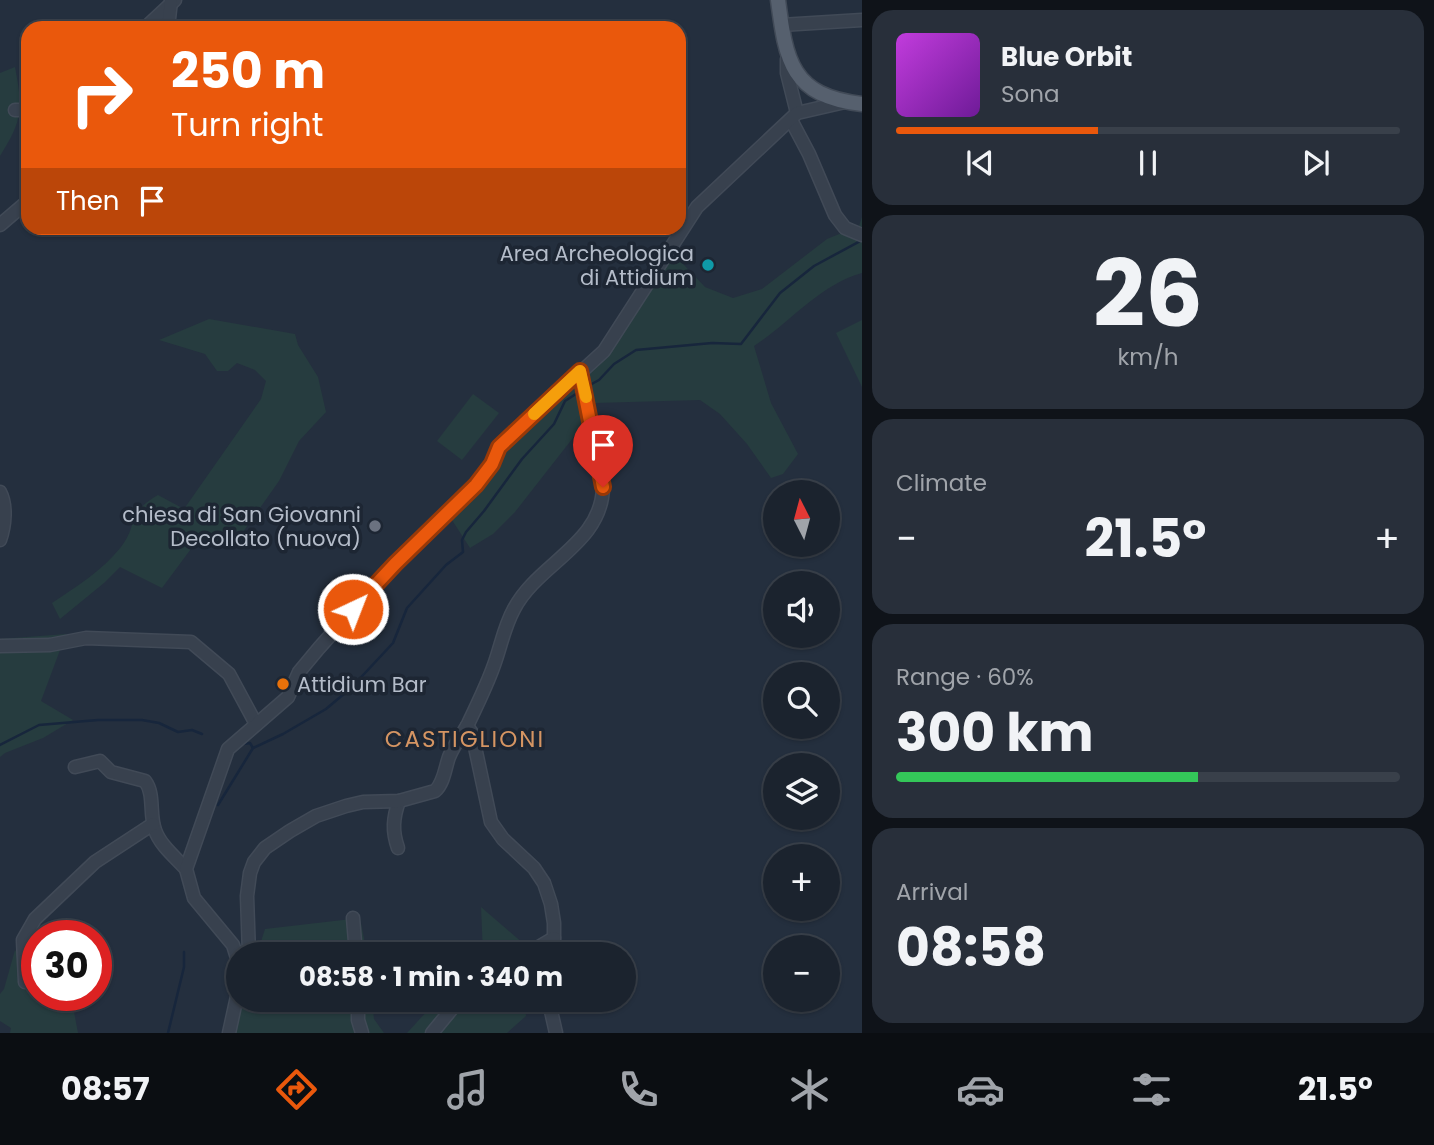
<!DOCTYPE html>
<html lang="en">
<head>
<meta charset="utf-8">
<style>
	body { margin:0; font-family:Poppins,sans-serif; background:#282f3a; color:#f1f3f6; height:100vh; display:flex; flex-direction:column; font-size:26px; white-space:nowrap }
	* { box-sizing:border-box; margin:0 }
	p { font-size:23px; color:#a0a4aa }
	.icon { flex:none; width:38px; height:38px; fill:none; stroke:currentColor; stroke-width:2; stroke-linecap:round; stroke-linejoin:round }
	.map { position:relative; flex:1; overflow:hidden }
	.side { display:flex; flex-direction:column; gap:10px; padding:10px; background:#0f1319; width:572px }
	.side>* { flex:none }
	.guide { position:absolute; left:21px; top:21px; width:665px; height:214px; border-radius:21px; box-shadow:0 2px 5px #0004,0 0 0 2px #39404a; background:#ea580c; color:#fff; overflow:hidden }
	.needle { width:46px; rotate:354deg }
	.fabs { position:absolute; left:763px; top:480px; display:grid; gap:14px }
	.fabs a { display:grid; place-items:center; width:77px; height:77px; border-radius:50%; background:#1b232e; box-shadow:0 2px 5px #0004,0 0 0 2px #39404a; font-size:35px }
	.speed { position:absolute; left:21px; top:920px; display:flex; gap:14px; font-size:35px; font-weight:700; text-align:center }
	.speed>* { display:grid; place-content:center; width:91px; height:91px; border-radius:50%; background:#1b232e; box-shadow:0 2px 5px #0004,0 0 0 2px #39404a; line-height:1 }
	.speed .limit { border:10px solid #d22; background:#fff; color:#111 }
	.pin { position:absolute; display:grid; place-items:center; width:60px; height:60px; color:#fff; margin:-72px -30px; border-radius:50% 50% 50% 0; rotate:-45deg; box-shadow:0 0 7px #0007 }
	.pin .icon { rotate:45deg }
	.me { position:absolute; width:77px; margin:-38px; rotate:43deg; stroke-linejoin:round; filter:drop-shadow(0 0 5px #0008) }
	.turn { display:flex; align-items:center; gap:24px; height:147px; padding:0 35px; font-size:32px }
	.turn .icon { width:91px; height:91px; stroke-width:2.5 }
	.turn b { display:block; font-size:49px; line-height:60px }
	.then { display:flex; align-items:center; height:66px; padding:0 35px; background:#0003; gap:14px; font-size:26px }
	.big { font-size:52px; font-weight:700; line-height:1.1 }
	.side .widget { flex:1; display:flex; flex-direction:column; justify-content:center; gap:10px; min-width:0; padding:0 24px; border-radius:21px; background:#282f3a }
	.side .dial { align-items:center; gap:0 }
	.dial b { font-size:91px; line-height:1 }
	.song { display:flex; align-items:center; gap:21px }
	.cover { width:84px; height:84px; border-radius:10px; background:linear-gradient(135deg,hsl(290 70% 55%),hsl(280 70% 35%)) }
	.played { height:7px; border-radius:4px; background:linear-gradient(90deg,#ea580c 40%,#39404a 40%) }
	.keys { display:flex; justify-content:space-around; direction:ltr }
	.heat { display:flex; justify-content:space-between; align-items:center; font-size:38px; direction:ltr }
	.charge { height:10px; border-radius:5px; background:linear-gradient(90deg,#34c759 60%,#39404a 0) }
	.trip { position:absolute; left:226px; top:942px; width:410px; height:70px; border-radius:35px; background:#1b232e; box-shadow:0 2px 5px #0004,0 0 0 2px #39404a; font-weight:700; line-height:70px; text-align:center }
	.dock { display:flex; height:112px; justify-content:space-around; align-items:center; background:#0b0e12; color:#a0a4aa }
	.dock .icon { width:49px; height:49px }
	.dock .selected { color:#ea580c }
	.dock b { font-size:32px; color:#f1f3f6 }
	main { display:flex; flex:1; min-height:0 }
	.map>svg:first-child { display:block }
</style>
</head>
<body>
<main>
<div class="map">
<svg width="862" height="1033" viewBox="0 0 862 1033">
	<rect width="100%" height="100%" fill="#242f3e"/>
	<!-- green -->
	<g fill="#263c3f">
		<path d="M15,67C23,109 23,119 0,156V73Z"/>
		<path d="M862,217V273C819,285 791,322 754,346L771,403L798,454L783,474L771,478L747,444L720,414L700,400L595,403L587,420L515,512L493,534L470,548L450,517L531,422L602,347L667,247L705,287L733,298L762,289L827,239L859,226Z"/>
		<path d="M209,319L295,334L298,345L318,377L326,412L299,441L279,481L231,549L202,534L162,588L120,567L104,583L60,619L52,603C77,586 102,571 121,547C139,524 125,514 158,495L184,509L261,399L266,381L255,370L237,363L228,371H217L205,354L159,340Z"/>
		<path d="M862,320V387L836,333Z"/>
		<path d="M473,394L499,413L462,460L437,441Z"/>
		<path d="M66,634L41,701L73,720L43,738L5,753L0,757V639Z"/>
		<path d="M481,907L524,944L522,954H483Z"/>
		<path d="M360,918L367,954H257L265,929Z"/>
		<path d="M15,950L37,982V996H71L78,1033H10L11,1028L0,1021V994L4,989Z"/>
		<path d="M243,999H372L374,1019L384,1033H232Z"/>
		<path d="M438,999L525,1000L526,1016L507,1033H407Z"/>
	</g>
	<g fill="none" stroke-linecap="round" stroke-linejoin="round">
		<!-- stream -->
		<g stroke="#17263c" stroke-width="2.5">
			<path d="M588,386L599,380L614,364L636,350L712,343L741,344L780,293L814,266L862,240"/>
			<path d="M243,744L250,743L253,748"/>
			<path d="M0,745L39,725L98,720H142L159,723L178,732L192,730L202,734"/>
			<path d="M218,805L253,748L283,734L326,709L351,688L393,643L407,608L446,565L463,552L462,540L466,532L484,511L522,459L554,424L565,401L579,392"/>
			<path d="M168,1033L184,967V952"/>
		</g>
		<!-- minor casing -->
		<g stroke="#414a57" stroke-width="15">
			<g id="minor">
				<path d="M781,25L862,20"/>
				<path d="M145,28L175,0"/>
				<path d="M168,28L171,1"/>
				<path d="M787,59V73L797,113"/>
				<path d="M15,110H28"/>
				<path d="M791,120L809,154L835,215L845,228L862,235"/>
				<path d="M0,225L28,201"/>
				<path d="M0,492C7,505 5,526 0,540"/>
				<path d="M0,646L50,645L86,638L191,642L229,674L256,724"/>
				<path d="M467,726L472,733L491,822L503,839L534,868L544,883L551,904L554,923V954"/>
				<path d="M75,767L100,761L111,772L145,781C155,794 149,814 155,830C160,845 175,857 186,869"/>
				<path d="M398,848C392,831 393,818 399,801"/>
				<path d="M353,918L356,954"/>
				<path d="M249,954L247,896L250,873L254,862L265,848L290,831L316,816L346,806L363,802L399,801L435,791C444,783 445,768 449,757C454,745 462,735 468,724C477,705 487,685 494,665C501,646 504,627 514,609C538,563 602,544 603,487L581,371"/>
				<path d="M527,954L554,938"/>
				<path d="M238,961L233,945L194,898L186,869L228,749L288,697L299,672L319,648L395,563L476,485L492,464L499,447L604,351L697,207L797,113L845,102"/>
				<path d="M25,982L23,940L35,919L95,862L153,824"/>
				<path d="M358,999V1020L362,1033"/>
				<path d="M551,999V1011L556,1033"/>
				<path d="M229,1033L238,992"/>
				<path d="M432,1033L460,999"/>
			</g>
		</g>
		<!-- major casing -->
		<g stroke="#414a57" stroke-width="17">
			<path id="major" d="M778,0C786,61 791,96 862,104"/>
		</g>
		<!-- minor -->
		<use href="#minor" stroke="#38414e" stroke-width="12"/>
		<!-- major -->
		<use href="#major" stroke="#56606e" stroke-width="14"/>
	</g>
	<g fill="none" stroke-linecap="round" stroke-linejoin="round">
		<!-- route casing -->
		<g stroke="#983908" stroke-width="18">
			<path id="route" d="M353,609L395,564L476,485L492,464L499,447L580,371L603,487"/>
		</g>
		<!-- route -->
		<use href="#route" stroke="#ea580c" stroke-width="12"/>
		<!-- slow -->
		<path stroke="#f59e0b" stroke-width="12" d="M534,414L580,371L586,397"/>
	</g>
	<!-- markers -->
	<circle fill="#0f9aa8" stroke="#1d2633" stroke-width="2.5" cx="708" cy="265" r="7"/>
	<circle fill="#6b7280" stroke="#1d2633" stroke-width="2.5" cx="375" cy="526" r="7"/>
	<circle fill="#e8710a" stroke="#1d2633" stroke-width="2.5" cx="283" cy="684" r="7"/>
	<g text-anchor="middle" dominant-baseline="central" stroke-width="7" stroke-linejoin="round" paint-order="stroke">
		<!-- poi labels -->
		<g font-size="21" fill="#b4bcc9" stroke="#1d2633" text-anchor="end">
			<text x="694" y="253">Area Archeologica<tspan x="694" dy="24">di Attidium</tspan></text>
			<text x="361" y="514">chiesa di San Giovanni<tspan x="361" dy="24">Decollato (nuova)</tspan></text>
			<text x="297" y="684" text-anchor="start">Attidium Bar</text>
		</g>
		<!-- neighbourhood labels -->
		<g font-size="23" letter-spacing="2" fill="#d59563" stroke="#1d2633">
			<text x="465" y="739">CASTIGLIONI</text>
		</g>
	</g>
</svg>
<div class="fabs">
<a><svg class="needle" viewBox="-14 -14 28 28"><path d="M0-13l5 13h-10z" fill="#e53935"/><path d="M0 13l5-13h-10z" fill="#a0a4aa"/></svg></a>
<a><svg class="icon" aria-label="sound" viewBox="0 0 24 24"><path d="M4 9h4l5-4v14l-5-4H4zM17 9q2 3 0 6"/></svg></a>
<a><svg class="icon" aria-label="search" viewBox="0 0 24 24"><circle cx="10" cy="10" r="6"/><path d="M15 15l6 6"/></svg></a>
<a><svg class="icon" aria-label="layers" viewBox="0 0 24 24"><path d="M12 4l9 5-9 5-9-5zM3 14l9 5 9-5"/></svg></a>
<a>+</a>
<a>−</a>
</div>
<div class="speed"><div class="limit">30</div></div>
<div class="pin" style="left:603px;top:487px;background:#d93025"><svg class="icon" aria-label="arrive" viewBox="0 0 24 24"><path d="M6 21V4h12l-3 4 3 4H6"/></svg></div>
<svg class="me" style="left:353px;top:609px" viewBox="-20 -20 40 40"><circle r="17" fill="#ea580c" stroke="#fff" stroke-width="3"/><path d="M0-11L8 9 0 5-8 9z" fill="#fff"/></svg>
<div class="trip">08:58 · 1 min · 340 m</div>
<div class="guide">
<div class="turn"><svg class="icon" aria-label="right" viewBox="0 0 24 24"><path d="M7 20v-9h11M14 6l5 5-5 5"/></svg><div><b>250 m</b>Turn right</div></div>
<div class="then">Then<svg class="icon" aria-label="arrive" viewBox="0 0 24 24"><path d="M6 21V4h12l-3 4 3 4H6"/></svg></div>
</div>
</div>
<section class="side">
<div class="widget">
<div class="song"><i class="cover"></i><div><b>Blue Orbit</b><p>Sona</p></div></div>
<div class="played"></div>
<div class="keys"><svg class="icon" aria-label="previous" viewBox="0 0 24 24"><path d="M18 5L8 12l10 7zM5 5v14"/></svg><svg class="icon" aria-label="pause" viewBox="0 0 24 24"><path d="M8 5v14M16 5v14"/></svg><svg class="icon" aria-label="next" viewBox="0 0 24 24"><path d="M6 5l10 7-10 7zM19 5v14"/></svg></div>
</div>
<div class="widget dial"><b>26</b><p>km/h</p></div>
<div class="widget"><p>Climate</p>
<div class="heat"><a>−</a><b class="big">21.5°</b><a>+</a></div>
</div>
<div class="widget"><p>Range · 60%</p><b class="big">300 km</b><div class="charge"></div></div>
<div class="widget"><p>Arrival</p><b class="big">08:58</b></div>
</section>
</main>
<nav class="dock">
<b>08:57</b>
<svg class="icon selected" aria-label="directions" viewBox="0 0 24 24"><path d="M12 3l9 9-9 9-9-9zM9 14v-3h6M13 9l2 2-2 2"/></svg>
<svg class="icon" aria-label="music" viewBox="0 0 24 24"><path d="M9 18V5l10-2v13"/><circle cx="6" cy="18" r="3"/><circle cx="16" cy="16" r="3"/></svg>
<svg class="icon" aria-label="phone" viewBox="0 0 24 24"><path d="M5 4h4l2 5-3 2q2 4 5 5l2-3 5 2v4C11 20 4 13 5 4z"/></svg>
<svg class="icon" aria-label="climate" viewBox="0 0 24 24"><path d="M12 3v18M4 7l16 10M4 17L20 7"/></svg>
<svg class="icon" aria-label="car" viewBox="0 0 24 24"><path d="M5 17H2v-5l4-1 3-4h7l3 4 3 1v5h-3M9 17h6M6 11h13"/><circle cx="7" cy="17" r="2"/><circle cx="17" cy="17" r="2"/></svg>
<svg class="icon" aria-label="filters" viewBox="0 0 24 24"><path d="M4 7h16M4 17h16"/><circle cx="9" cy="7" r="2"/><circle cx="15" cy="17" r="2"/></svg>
<b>21.5°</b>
</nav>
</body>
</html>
